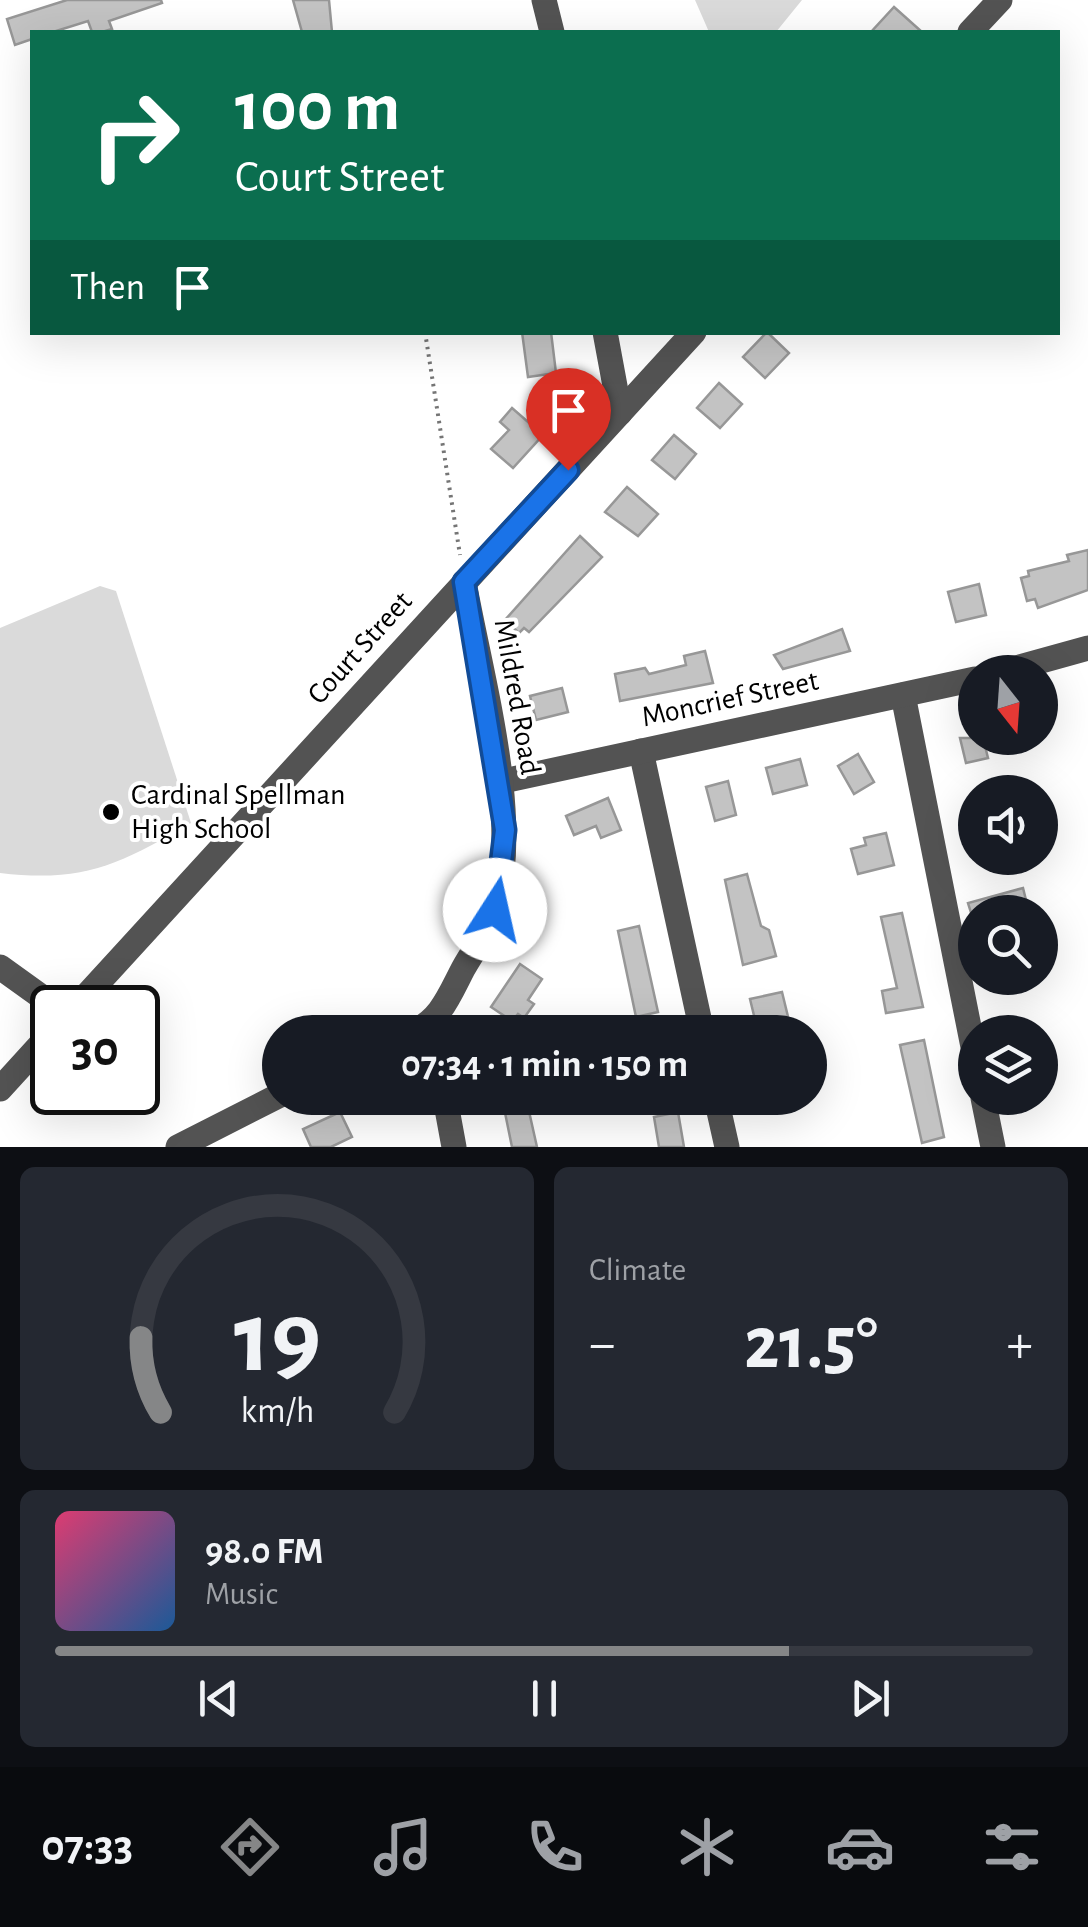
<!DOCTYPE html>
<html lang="en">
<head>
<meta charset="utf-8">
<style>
	body { margin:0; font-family:"Alegreya Sans",sans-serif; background:#242831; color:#f1f3f6; height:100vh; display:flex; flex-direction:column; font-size:38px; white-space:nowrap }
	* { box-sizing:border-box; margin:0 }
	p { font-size:32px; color:#9ea1a6 }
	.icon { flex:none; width:55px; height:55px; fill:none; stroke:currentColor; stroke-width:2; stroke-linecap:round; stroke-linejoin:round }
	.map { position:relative; height:1147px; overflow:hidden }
	.drawer { display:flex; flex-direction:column; gap:20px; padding:20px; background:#0d0f14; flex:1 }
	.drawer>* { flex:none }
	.hud { position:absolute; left:30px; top:30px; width:1030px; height:305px; border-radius:0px; box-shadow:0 10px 40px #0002; background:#0b6e4f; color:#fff; overflow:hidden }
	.needle { width:65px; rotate:163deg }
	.fabs { position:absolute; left:958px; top:655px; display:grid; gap:20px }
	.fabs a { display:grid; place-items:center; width:100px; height:100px; border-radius:50%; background:#171b24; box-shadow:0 10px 40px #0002; font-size:50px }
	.speed { position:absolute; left:30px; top:985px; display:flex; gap:20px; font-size:50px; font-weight:700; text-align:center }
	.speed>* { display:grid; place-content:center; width:130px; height:130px; border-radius:50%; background:#171b24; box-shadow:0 10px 40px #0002; line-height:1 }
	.speed .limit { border:5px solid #111; border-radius:15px; background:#fff; color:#111 }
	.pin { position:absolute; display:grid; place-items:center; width:85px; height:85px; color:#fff; margin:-102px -42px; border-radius:50% 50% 50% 0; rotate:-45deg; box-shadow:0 0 10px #0007 }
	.pin .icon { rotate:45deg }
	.me { position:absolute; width:110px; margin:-55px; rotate:10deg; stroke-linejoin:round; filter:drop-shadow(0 0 8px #0008) }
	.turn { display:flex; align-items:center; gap:35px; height:210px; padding:0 40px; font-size:45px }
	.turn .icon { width:130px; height:130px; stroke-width:2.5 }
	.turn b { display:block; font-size:70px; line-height:85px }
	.then { display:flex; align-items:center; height:95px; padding:0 40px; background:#0003; gap:20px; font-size:38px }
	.big { font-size:75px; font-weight:600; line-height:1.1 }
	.drawer .card { flex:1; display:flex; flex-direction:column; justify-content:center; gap:15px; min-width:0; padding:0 35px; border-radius:15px; background:#242831 }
	.drawer .dial { align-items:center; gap:0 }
	.dial svg { height:260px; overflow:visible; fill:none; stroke:#363941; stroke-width:7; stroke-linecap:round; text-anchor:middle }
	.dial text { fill:#f1f3f6; stroke:none }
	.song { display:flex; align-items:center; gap:30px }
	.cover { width:120px; height:120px; border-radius:15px; background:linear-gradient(135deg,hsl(340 70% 55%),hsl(210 70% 35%)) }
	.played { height:10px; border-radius:5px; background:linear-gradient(90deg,#858687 75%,#363941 75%) }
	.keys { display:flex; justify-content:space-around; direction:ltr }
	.heat { display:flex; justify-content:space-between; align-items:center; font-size:55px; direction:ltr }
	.drawer .tiles { flex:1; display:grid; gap:20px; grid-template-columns:1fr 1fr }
	.card:last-child { grid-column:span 2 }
	.trip { position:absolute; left:262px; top:1015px; width:565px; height:100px; border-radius:50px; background:#171b24; box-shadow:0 10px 40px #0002; font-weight:600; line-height:100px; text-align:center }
	.dock { display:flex; height:160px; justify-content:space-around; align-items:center; background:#090b0e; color:#9ea1a6 }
	.dock .icon { width:70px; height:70px }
	.dock .on { color:#858687 }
	.dock b { font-size:45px; color:#f1f3f6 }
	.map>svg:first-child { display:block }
</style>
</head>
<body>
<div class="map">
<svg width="1088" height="1147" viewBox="0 0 1088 1147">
	<rect width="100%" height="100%" fill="#fff"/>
	<!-- green -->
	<g fill="#dadada">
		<path d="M695,0H802L776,32H709Z"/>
		<path d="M100,586L116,591L191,823C120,864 84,883 0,873V628Z"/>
	</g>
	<!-- building -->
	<g fill="#c3c3c3" stroke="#979797" stroke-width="2.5">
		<path d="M67,0H161L162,3L109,21L112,29L102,32H92L88,21L53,32H32V39L15,45L7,19Z"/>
		<path d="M293,0H329L332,32H302Z"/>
		<path d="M894,7L922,32H871Z"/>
		<path d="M522,332H551L556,373L528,377Z"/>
		<path d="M767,332L789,353L765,378L743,357Z"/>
		<path d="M719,383L742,404L720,428L697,408Z"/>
		<path d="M512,408L543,435L513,468L491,449L509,430L500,422Z"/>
		<path d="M674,435L696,454L675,479L652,460Z"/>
		<path d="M627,487L658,514L638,536L605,512Z"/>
		<path d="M580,536L602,557L529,632L524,628L519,633L505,620Z"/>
		<path d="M1088,550V590L1038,608L1035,599L1027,601L1021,578L1029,576L1028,571L1069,561L1067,555Z"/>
		<path d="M979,584L986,615L956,622L948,592Z"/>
		<path d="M842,629L850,651L783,669L774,655Z"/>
		<path d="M705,651L713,683L620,701L615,674L645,668L649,674L686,665L684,656Z"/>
		<path d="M562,688L568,712L536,720L530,696Z"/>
		<path d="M960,738H983L988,758L966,763Z"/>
		<path d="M858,754L874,782L854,794L838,766Z"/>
		<path d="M800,759L807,785L773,794L766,768Z"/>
		<path d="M728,781L736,815L715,821L706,787Z"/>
		<path d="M608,798L621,830L601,838L596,826L574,835L566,816Z"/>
		<path d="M886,833L894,865L858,874L851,849L866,845L864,838Z"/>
		<path d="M747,874L761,926L769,930L776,956L743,965L725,880Z"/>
		<path d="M1023,888L1027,904L1015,907L1017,912H975L973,919L968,903Z"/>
		<path d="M902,913L923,1007L886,1013L882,991L897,988L881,917Z"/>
		<path d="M639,926L658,1012L636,1017L618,931Z"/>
		<path d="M520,964L542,979L528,1000L534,1004L524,1018L518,1014L512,1021L491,1007Z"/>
		<path d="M782,992L791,1029L758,1032L750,999Z"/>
		<path d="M924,1040L944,1137L922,1143L900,1045Z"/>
		<path d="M502,1098H526L537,1147H512Z"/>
		<path d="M340,1112L352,1137L331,1147H311L303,1129Z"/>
		<path d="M678,1112L684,1147H659L654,1117Z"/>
	</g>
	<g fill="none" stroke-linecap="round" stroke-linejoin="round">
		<!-- path -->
		<path stroke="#757575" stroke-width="4" stroke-dasharray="2.5 5" stroke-linecap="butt" d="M425,332L460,555"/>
		<!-- minor -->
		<g stroke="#535353" stroke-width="25">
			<path d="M544,0L552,32"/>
			<path d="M970,32L1000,0"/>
			<path d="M605,332L620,413"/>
			<path d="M1002,672L1088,648"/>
			<path d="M903,695L975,1057"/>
			<path d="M641,751L702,1032"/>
			<path d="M499,782L975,679"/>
			<path d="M0,967L57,1008"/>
			<path d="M75,1008L694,332"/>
			<path d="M412,1032C440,1021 449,996 463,969C474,949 489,931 495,908C522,817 481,677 464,582"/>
			<path d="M0,1089L52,1032"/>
			<path d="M445,1098L454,1147"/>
			<path d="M716,1098L727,1147"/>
			<path d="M983,1098L993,1147"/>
			<path d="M178,1147L280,1095"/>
		</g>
	</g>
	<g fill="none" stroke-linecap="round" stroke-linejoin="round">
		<!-- route casing -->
		<g stroke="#114b97" stroke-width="25">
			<path id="route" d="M495,910L505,830L464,582L568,470"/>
		</g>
		<!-- route -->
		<use href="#route" stroke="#1a73e8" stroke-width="18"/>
	</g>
	<!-- markers -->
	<circle fill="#000" stroke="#fff" stroke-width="4" cx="111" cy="812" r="10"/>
	<g text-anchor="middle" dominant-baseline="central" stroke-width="8" stroke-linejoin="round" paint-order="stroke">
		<!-- street labels -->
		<g font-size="30" fill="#000" stroke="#fff">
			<text transform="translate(360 648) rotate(-48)">Court Street</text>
			<text transform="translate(517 697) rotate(80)">Mildred Road</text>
			<text transform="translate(730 699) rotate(-12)">Moncrief Street</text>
		</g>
		<!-- poi labels -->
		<g font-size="30" fill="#000" stroke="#fff" text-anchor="start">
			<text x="131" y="795">Cardinal Spellman<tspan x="131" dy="34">High School</tspan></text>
		</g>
	</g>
</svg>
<div class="fabs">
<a><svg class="needle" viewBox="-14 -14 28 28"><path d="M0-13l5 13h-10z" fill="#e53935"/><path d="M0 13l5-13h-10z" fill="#9ea1a6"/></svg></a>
<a><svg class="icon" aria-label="sound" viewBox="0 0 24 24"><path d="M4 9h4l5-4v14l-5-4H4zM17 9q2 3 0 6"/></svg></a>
<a><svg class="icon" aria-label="search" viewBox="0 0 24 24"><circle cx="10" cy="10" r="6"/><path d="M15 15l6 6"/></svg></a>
<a><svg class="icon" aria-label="layers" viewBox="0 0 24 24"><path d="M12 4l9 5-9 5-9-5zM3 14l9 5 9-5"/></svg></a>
</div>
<div class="speed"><div class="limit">30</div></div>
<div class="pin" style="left:568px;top:470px;background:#d93025"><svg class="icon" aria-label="arrive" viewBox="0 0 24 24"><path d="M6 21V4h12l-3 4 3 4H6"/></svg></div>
<svg class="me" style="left:495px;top:910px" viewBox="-20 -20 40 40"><circle r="19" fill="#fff"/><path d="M0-13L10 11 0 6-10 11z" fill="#1a73e8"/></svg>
<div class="trip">07:34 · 1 min · 150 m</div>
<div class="hud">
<div class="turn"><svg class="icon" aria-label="right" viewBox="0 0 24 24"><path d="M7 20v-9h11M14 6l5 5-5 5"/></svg><div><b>100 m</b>Court Street</div></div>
<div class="then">Then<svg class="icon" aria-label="arrive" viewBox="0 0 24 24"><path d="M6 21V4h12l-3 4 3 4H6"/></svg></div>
</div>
</div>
<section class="drawer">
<div class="tiles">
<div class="card dial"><svg viewBox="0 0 100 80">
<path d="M14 69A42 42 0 1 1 86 69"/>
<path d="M14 69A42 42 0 0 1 8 46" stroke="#858687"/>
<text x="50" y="56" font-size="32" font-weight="700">19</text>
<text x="50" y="72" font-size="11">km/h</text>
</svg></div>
<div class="card"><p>Climate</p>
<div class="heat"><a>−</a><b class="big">21.5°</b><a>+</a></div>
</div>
<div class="card">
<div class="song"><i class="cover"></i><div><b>98.0 FM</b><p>Music</p></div></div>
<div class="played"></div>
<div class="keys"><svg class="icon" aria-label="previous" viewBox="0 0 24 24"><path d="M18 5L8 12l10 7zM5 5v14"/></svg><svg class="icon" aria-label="pause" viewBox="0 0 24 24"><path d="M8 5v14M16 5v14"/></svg><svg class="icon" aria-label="next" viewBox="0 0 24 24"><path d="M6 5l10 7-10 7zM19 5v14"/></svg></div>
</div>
</div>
</section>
<nav class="dock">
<b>07:33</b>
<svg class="icon on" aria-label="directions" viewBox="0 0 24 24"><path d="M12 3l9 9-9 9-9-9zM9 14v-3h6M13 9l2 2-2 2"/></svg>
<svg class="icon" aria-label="music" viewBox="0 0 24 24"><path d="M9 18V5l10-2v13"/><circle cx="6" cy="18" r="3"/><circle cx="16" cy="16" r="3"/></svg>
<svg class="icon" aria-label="phone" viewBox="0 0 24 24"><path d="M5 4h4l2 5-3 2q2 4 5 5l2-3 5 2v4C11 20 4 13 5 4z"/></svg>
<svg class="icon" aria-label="climate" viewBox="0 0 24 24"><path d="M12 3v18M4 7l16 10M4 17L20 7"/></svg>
<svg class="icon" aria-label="car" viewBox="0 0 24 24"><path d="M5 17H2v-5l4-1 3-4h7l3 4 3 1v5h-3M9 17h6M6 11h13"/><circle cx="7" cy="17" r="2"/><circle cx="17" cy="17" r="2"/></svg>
<svg class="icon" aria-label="filters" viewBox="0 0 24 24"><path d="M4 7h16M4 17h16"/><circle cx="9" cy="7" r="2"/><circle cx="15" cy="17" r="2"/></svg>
</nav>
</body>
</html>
